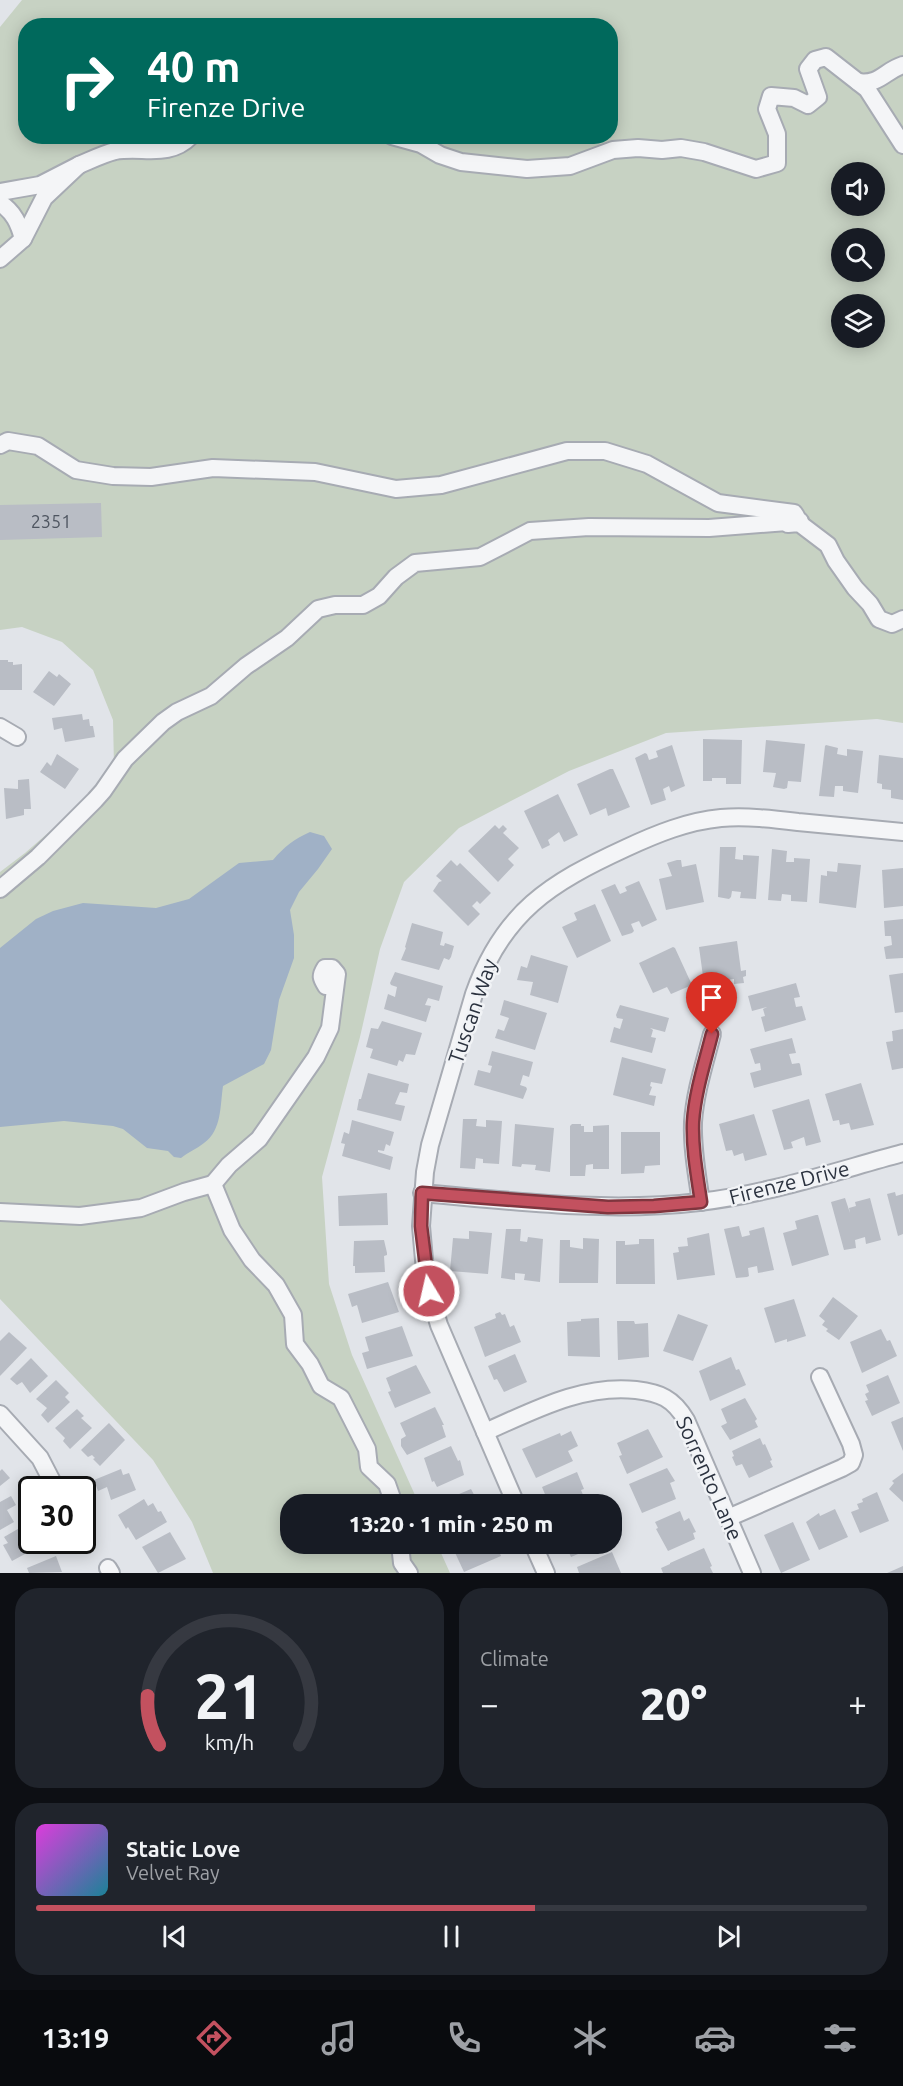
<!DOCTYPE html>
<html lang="en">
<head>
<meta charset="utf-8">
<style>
	body { margin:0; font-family:Ubuntu,sans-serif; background:#20242c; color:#f1f3f6; height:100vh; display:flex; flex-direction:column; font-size:22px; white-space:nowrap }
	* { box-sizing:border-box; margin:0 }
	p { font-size:20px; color:#9ea1a6 }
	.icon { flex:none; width:33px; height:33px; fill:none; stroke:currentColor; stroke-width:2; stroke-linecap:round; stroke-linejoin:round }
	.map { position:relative; height:1573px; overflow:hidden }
	.panel { display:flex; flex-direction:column; gap:15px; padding:15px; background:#0d0f14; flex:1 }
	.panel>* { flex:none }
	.hud { position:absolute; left:18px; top:18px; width:600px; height:126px; border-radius:24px; box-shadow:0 3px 15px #0003; background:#00695c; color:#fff; overflow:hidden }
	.tools { position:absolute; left:831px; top:162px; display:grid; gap:12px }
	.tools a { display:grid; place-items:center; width:54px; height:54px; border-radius:50%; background:#171b24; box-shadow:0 3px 15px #0003; font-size:30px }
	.speed { position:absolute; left:18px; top:1476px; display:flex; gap:12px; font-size:30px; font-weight:700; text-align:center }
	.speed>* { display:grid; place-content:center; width:78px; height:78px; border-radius:50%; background:#171b24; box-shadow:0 3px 15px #0003; line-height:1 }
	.speed .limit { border:3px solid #111; border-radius:9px; background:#fff; color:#111 }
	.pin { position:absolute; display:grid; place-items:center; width:51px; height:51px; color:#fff; margin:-62px -26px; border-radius:50% 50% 50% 0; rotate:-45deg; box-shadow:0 0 6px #0007 }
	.pin .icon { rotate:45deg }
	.me { position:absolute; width:66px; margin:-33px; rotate:351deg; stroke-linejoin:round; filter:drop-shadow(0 0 4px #0008) }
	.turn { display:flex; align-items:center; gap:21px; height:126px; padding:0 30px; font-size:27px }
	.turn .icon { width:78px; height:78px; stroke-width:2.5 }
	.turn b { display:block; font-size:42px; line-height:51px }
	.big { font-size:45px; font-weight:800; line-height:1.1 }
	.panel .card { flex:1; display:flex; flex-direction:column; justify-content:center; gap:9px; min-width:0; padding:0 21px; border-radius:24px; background:#20242c }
	.panel .dial { align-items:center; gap:0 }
	.dial svg { height:156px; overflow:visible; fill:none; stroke:#363941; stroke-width:7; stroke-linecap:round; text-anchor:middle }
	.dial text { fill:#f1f3f6; stroke:none }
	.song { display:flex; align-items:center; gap:18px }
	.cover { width:72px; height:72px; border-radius:9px; background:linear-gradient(135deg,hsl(300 70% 55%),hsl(190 70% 35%)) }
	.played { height:6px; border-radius:3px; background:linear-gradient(90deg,#c3515f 60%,#363941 60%) }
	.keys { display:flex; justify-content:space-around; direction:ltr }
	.heat { display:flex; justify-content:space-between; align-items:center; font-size:33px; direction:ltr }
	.panel .tiles { flex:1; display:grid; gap:15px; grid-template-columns:1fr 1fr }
	.card:last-child { grid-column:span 2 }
	.trip { position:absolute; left:280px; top:1494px; width:342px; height:60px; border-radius:24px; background:#171b24; box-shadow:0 3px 15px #0003; font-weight:800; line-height:60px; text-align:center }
	.tabs { display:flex; height:96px; justify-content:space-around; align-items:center; background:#090b0e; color:#9ea1a6 }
	.tabs .icon { width:42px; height:42px }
	.tabs .active { color:#c3515f }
	.tabs b { font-size:27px; color:#f1f3f6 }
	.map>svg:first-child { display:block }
</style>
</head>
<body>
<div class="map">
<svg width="903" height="1573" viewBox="0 0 903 1573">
	<rect width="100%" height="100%" fill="#e1e4e9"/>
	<!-- green -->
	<path fill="#c7d2c3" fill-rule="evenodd" d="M22,0H903V723L877,719L666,733L569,771L459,828L404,882L380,949L360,1037L322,1177L329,1284L352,1355L419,1504H291V1544H437L450,1573H213L192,1522L153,1460L0,1299V872L25,853L94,793L114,765L113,720L93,670L62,642L22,627L0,630V27ZM26,26H610V136H26ZM842,172H874V206H842ZM842,238H874V272H842ZM842,304H874V338H842Z"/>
	<!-- water -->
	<path fill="#a0b1c6" d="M310,832L324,836L332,849L318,869L299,892L290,910L294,935V958L279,1000L271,1050L264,1064L223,1086C220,1106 222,1130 204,1143C197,1149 188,1152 181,1158L174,1157L168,1151L147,1148L123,1129L113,1126L64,1121L0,1127V948L36,919L53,911L83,903L156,908L189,899L239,863L273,860C284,847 294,839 310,832Z"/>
	<!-- building -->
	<g fill="#b9bdc5">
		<path d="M101,503L102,537L0,540V505Z"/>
		<path d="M0,660H8V662H13V665L22,664V690H0Z"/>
		<path d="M49,671L57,677L59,674L71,684L54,706L33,692Z"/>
		<path d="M82,714L83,720L89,719L90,726H93L95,737L65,742L62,728L54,730L52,718Z"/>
		<path d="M703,739L742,740L741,784H726V778H712V781H703Z"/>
		<path d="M766,740L805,744L801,782L788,781L787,788L784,789L773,787L776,773L763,772Z"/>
		<path d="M672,745L685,786L671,792L669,786L663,789L666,800L651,805L635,758L645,753L647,754L649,760L658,757L656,751Z"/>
		<path d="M826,745L838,748L837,754L847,756V749L863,751L858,793L843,791V786H835L834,797L819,796L825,746Z"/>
		<path d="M57,754L79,769L65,789L40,772L47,762L51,766Z"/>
		<path d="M879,755L903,758V800L891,798V790L882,789V784L877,783Z"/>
		<path d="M610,769H613L630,807L608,816L606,808L590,815L577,784Z"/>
		<path d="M29,779L31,809H24V815L6,819L4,788L18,789V780Z"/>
		<path d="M558,794L578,835L564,842L559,832L548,840L550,845L542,849L524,811Z"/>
		<path d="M495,825L499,829L503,825L507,829L503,833L519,848L508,859L514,865L498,882L468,851Z"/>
		<path d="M720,847H736L735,859L743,860V855L759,856L756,899L740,898L741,892L732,891L731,897L729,899L718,897Z"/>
		<path d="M772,849L787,851L786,862H794V858L810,859L807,902L791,901V895L782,894L781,901L768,900Z"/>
		<path d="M451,860L457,866L460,863L491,893L480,904L477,901L472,906L480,914L468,926L433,891L439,882L442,881L436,876Z"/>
		<path d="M677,860H681L682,867L696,864L704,902L666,910L659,879L672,876L667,863Z"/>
		<path d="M838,863L861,865L856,908L819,903L821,875L827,876V871L837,872Z"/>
		<path d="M903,868V906L884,908L882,870Z"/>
		<path d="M639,881L657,920L642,927L639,921L631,924L634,931L632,933L622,936L601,890L615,884L620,894L627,891L625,887Z"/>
		<path d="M595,904L611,941L577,958L562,927L577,920L574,913Z"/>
		<path d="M903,919V958L886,959L884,947L892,945L891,936H885L884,921Z"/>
		<path d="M412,923L443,932L440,945L444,946L445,943L454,946L451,957L449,960L444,958L439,970L401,960L406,948L405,947Z"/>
		<path d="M737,941L741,971L746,970V976L743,977L744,983L734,984V979L725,980V978H720L721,989L705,991L699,947Z"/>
		<path d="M673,947L675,948L692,985L671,994L667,987L653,993L639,963Z"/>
		<path d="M531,955L568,966L558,1003L530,995L533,982L517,980L521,966L527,968Z"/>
		<path d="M395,972L443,986L439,1001L428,998L425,1005L431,1006L426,1022L384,1009L388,994L395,997L397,987L391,985L390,983Z"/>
		<path d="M903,973V1012L895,1013L889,975Z"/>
		<path d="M796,983L800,997L794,998L796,1007L802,1006L806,1020L765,1032L761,1017L765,1016L763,1009L767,1007L752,1011L748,996Z"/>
		<path d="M504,1000L547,1013L535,1050L495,1038L498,1029L504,1031L509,1018L500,1015Z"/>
		<path d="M620,1005L669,1018L665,1032L650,1028L653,1030L651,1037L656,1038L652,1053L610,1042L614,1027L620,1029L623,1019L617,1018L616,1015Z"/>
		<path d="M382,1021L422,1033L415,1055L406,1054L403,1062L399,1060L397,1066L370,1058L373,1049L366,1047L371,1028L378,1029Z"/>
		<path d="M903,1029V1068L892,1070L886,1042L893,1041L892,1031Z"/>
		<path d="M792,1038L796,1053L789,1054L792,1064L799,1063L800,1064L802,1075L754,1088L750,1073L761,1070L760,1063L755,1064L750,1049Z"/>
		<path d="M492,1051L533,1062L529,1077L523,1075L520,1085L526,1087L527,1089L523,1099L474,1085L478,1070L490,1073L492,1066L488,1065Z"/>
		<path d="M622,1057L666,1069L662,1084L651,1082L650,1086L652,1087L649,1095L656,1096L654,1106L613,1095Z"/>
		<path d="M368,1073L409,1084L407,1093L400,1092L395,1104L405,1106L401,1121L357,1110L359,1099H361Z"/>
		<path d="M861,1083L874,1125L851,1130L849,1123L840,1125L839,1120L833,1121L825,1094Z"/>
		<path d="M809,1099L821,1142L806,1146L804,1137L791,1142L793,1148L784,1150L772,1110Z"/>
		<path d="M754,1114L767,1155L745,1161L743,1153L734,1156L732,1150L726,1151L719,1124Z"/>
		<path d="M463,1119H477L476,1126L486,1127V1120L502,1121L499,1164L483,1163V1159L476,1158L475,1169L460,1168Z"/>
		<path d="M352,1120L394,1132L390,1146L386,1144L384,1151L378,1150V1152L393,1157L390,1170L342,1156L345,1144L341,1143L344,1132L349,1134Z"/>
		<path d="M515,1124L554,1128L550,1172L535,1170L536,1165L522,1164L521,1167L512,1166Z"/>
		<path d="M572,1124H581V1126H584V1132H593V1126L609,1125V1169H593V1164L586,1165L585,1176H570V1126Z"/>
		<path d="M621,1132H660V1165L645,1166L644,1173L621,1174Z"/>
		<path d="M895,1192L896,1196L903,1194V1234L898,1236L887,1194Z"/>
		<path d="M387,1193L388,1225L339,1226L338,1196Z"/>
		<path d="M845,1198L850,1213L849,1208L856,1206L855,1202L870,1198L881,1240L866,1244L865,1237L855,1240L856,1248L844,1250L831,1202Z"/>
		<path d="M816,1215H818L829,1255L792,1266L783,1233L797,1229L795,1221Z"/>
		<path d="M739,1226L742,1237L750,1235L749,1231L764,1227L774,1270L758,1273L757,1266L748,1268L749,1276L747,1277L736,1278L724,1229Z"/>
		<path d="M506,1229H521L520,1241L527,1242L528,1237L543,1239L540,1282L524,1280L525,1274L515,1273V1280L501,1278Z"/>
		<path d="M469,1231L492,1233L488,1274L450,1271L453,1238L469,1239Z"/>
		<path d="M709,1233L715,1275L677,1280L673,1253L679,1252L678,1247L688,1246L687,1238Z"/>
		<path d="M583,1238L599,1239L598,1283H559L560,1240H570V1247L583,1249Z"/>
		<path d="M639,1239H654L655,1284H616V1241H625V1245L639,1244Z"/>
		<path d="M384,1240L387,1253V1255L384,1256L385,1272L355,1273V1266H353L354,1241Z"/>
		<path d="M388,1282L399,1312L362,1323L357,1305L352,1307L348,1294Z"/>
		<path d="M833,1297L858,1316L839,1340L826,1331L828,1329L822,1325L825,1321L819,1316Z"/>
		<path d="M794,1299L806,1336L787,1342V1339L775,1343L764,1308Z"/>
		<path d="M500,1312L502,1315L505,1314L510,1327L514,1325L521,1342L485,1357L474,1327L496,1318L495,1314Z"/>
		<path d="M678,1314L708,1325L693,1361L663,1351Z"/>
		<path d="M599,1318L600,1357L568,1356L567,1322L581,1321V1319Z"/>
		<path d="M617,1321H634L635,1324L648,1323L649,1357L618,1360Z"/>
		<path d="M402,1326L413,1356L367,1369L362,1353L369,1351L365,1337Z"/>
		<path d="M881,1329L887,1341L890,1340L897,1356L862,1373L850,1342Z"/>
		<path d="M9,1332L27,1348L0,1376V1341Z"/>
		<path d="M515,1354L527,1382L504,1392L497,1379L494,1380L488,1366Z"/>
		<path d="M731,1357L736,1370L739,1369L746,1385L710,1401L699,1371Z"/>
		<path d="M31,1358L48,1376L30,1393L22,1382L17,1385L10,1379Z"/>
		<path d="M416,1365L431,1393L395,1408L388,1392L391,1391L386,1378Z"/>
		<path d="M888,1375L900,1403L872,1416L865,1401L868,1400L865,1394L869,1392L866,1385Z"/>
		<path d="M56,1380L69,1393L65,1397L70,1402L48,1423L41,1415L47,1408L36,1399Z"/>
		<path d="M745,1398L757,1419L755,1421L758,1427L730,1440L721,1426L727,1423L721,1409Z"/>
		<path d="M435,1407L444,1425H442L446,1437L407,1455L401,1446V1439L406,1436L400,1423Z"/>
		<path d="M77,1409L84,1416L81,1418L92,1428L70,1449L63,1441L65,1438L55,1428Z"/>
		<path d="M903,1417V1451L891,1422Z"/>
		<path d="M109,1423L125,1440L100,1466L93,1459L95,1458L92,1455L88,1457L81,1450Z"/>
		<path d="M648,1429L663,1457L627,1474L619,1456L622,1455L617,1443Z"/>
		<path d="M571,1431L578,1446L568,1451L573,1461L536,1478L522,1449L560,1433L561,1436Z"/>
		<path d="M760,1438L763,1445L765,1444L772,1460L770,1461L773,1467L749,1478L742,1464L736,1466L732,1457L734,1456L732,1451Z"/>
		<path d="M451,1446L458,1461L460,1460L464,1475L437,1487L434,1481L432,1482L424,1458Z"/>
		<path d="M667,1468L675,1481L670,1483L676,1499L642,1513L629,1484Z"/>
		<path d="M2,1469L10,1478L0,1486V1471Z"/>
		<path d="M121,1469L123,1475L129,1473L136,1490L111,1500L107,1487L98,1491L94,1480Z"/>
		<path d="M577,1472L584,1489L581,1490L586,1502L581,1504H549L542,1487Z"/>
		<path d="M903,1473V1502L889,1489L894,1483L892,1481Z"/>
		<path d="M471,1489L479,1504H435L440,1502Z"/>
		<path d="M877,1492L889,1521L860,1533L851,1512L859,1509L857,1504L863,1502L862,1499Z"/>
		<path d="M11,1496L16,1505L7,1510L14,1522L0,1530V1502Z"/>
		<path d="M144,1499L148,1506L153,1503L158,1512L161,1511L167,1522L136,1540L128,1527L126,1529L118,1515Z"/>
		<path d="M835,1509L848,1537L819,1550L806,1522L819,1513L820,1516Z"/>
		<path d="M680,1511L684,1521L689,1518L696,1532L693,1533L695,1539L668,1551L656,1529L658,1528L655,1522Z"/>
		<path d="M30,1522L32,1534L28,1536L36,1548L12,1561L3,1545L8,1543L4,1537Z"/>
		<path d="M793,1522L810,1560L781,1573L764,1535Z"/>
		<path d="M170,1532L186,1559L158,1573L142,1547Z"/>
		<path d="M451,1544H496L501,1556L464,1572Z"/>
		<path d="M565,1544H602L571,1557Z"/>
		<path d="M704,1548L712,1566L710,1567L713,1573H663L661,1568L670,1564V1563Z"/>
		<path d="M612,1552L621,1573H579L577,1567Z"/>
		<path d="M56,1556L62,1572L29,1573L27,1568Z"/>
		<path d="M903,1566V1573H887L894,1570Z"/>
	</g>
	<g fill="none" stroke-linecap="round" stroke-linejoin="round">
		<!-- minor casing -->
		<g stroke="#a7abb3" stroke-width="20">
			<g id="minor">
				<path d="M858,82C880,85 884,71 903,65"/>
				<path d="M392,136L421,144L440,155L461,162L527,169L570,166L613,150L638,148L662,150L681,148L704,152L756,169L777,163V134L767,109L771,96L794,98L808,105L818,97L808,69L815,60L826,57L867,89L903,145"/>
				<path d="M79,165C91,160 103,154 115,151C143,146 168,159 191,136"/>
				<path d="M0,192L40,185L79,165L44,198L23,239"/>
				<path d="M0,203C14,212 19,224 23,239L0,259"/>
				<path d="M0,445L8,441L38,446L76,470L113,476L151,477L213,468L315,472L396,489L441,485L567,451H605L647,464L718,503L794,513L796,516"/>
				<path d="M788,524L799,523L828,545L836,561L855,588L870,604L879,619L892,624L903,619"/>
				<path d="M0,727L17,737"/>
				<path d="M0,889L38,857L95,800L103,791L125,759L163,722L177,712L211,696L246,666L287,638L318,609L335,605H363L379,596L396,577L415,563L480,557L530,531L589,527L709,528L800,521"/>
				<path d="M213,1184L229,1165L259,1139L316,1057L330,1028L337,974L332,968H325C320,976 321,978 326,986L335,984"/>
				<path d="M422,1193C514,1201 607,1213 699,1202C769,1194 836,1171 903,1153"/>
				<path d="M701,1202C697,1175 692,1148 693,1122C695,1092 705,1062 712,1034"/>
				<path d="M0,1212L80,1216L141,1208L184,1192L213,1184L232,1230L252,1260L276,1285L293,1315L295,1344L310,1364L321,1386L341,1398L367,1449L369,1467L387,1484L394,1504"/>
				<path d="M0,1414L40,1458L55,1487"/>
				<path d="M485,1432C533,1411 582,1384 636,1390C660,1393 673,1398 686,1420L752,1573"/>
				<path d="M516,1504L439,1325L429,1291L424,1260L421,1226L425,1172L430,1145L474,994C503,912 550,883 626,848C656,834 688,821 721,818C747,816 773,819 798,822C833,825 868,829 903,832"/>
				<path d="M728,1518L842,1468L851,1463L854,1455L851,1444L820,1377"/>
				<path d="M400,1544L402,1563L409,1573"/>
				<path d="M533,1544L546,1573"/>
				<path d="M108,1568L111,1573"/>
			</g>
		</g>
		<!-- minor -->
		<use href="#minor" stroke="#f4f5f7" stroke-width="16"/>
	</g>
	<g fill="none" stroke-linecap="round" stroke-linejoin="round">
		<!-- route casing -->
		<g stroke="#7f353e" stroke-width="15">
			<path id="route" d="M429,1291L421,1226L422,1193L608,1207L654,1206L701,1202C697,1175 692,1148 693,1122C695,1092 705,1062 712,1034"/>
		</g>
		<!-- route -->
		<use href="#route" stroke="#c3515f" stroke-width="10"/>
	</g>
	<g text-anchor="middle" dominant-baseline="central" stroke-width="5" stroke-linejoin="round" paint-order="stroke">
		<!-- number labels -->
		<g font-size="18" fill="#4e5560">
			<text x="51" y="521">2351</text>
		</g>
		<!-- street labels -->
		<g font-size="21" fill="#2b323f" stroke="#f1f3f6">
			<text transform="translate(472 1011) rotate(-71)">Tuscan Way</text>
			<text transform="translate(789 1182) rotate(-14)">Firenze Drive</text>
			<text transform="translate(710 1478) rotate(66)">Sorrento Lane</text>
		</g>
	</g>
</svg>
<div class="tools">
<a><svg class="icon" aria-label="sound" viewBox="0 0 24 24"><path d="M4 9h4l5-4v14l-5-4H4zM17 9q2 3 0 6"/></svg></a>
<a><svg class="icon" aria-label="search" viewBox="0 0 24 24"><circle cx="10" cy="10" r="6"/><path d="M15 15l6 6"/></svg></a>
<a><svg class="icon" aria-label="layers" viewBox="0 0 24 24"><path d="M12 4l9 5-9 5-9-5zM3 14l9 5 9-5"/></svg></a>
</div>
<div class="speed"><div class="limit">30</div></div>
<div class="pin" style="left:712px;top:1034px;background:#d93025"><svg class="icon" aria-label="arrive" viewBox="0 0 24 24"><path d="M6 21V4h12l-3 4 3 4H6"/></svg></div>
<svg class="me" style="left:429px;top:1291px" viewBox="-20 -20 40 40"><circle r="17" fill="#c3515f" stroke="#fff" stroke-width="3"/><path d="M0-11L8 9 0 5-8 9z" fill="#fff"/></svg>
<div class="trip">13:20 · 1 min · 250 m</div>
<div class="hud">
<div class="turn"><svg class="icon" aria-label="right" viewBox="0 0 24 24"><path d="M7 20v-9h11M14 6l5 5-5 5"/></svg><div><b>40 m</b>Firenze Drive</div></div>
</div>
</div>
<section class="panel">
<div class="tiles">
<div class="card dial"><svg viewBox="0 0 100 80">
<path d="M14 69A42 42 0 1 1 86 69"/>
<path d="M14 69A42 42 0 0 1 8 44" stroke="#c3515f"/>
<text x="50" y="56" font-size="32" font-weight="700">21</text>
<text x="50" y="72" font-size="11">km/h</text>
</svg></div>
<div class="card"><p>Climate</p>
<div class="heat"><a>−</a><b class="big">20°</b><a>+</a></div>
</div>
<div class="card">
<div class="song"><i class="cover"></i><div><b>Static Love</b><p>Velvet Ray</p></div></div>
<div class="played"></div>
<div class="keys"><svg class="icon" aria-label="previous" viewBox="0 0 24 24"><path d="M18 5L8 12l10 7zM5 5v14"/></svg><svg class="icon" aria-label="pause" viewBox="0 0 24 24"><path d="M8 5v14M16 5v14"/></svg><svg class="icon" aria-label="next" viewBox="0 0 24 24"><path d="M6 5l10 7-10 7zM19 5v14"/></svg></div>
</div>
</div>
</section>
<nav class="tabs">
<b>13:19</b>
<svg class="icon active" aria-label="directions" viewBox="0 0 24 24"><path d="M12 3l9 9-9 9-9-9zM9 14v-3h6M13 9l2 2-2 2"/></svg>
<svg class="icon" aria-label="music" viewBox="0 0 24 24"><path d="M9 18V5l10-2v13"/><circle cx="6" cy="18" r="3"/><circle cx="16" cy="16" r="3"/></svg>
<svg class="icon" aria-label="phone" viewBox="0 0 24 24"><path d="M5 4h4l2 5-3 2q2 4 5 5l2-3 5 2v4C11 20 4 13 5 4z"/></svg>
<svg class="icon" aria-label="climate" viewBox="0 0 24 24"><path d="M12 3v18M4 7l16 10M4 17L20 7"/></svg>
<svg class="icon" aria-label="car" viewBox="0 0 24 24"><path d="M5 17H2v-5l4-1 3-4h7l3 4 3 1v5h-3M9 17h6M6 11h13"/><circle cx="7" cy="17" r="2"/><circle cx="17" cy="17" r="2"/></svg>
<svg class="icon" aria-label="filters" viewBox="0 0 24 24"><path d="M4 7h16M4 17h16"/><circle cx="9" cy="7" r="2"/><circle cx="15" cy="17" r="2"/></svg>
</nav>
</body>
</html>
